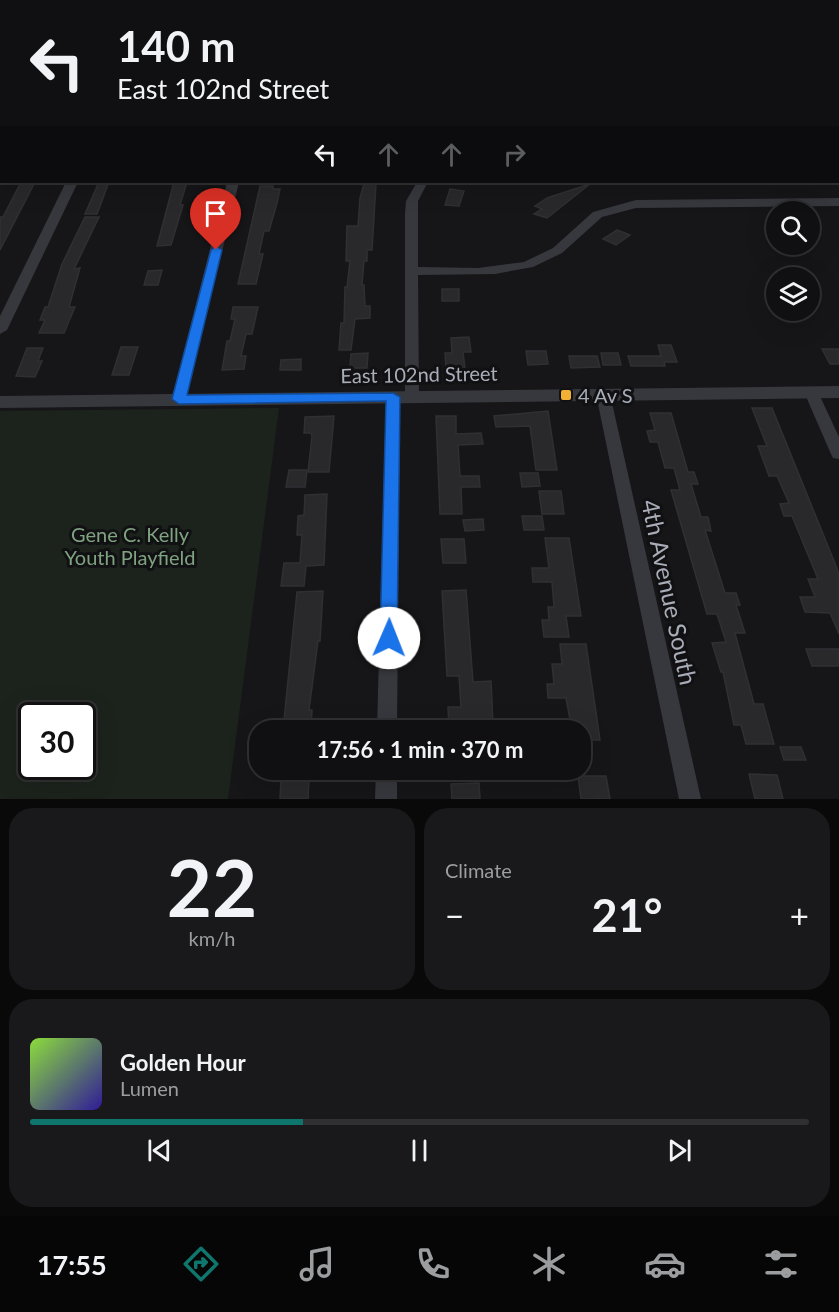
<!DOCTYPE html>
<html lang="en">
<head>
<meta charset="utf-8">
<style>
	body { margin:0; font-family:Lato,sans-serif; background:#19191b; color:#f1f3f6; height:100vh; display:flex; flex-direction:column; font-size:22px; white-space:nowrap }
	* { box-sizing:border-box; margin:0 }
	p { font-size:20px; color:#9c9d9f }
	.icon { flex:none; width:33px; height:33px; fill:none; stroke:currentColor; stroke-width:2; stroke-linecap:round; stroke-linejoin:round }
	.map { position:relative; height:799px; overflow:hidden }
	.drawer { display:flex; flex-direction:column; gap:9px; padding:9px; background:#09090a; flex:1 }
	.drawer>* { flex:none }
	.top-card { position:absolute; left:0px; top:0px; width:840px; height:183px; box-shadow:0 6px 24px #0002,0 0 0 2px #303032; background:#101012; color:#f1f3f6; overflow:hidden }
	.tools { position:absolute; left:766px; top:201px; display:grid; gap:12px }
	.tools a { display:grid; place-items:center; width:54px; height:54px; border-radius:50%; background:#101012; box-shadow:0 6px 24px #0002,0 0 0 2px #303032; font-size:30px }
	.speed { position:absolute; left:18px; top:702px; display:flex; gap:12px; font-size:30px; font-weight:700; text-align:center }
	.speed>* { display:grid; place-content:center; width:78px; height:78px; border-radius:50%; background:#101012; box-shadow:0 6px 24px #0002,0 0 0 2px #303032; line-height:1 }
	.speed .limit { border:3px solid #111; border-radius:9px; background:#fff; color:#111 }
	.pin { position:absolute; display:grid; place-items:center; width:51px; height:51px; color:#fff; margin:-62px -26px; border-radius:50% 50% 50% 0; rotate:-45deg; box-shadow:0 0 6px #0007 }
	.pin .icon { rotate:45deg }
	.me { position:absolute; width:66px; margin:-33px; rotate:1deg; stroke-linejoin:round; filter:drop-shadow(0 0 4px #0008) }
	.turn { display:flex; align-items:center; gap:21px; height:126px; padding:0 18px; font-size:27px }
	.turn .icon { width:78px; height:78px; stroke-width:2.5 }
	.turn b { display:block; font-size:42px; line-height:51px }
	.lanes { display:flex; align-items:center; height:57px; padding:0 18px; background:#0003; justify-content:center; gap:30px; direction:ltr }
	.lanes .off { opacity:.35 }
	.big { font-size:45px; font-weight:700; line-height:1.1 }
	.drawer .card { flex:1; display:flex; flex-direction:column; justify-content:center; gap:9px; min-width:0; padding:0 21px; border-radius:24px; background:#19191b }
	.drawer .dial { align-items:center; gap:0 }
	.dial b { font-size:78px; line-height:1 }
	.song { display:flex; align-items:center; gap:18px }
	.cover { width:72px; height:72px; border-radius:9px; background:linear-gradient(135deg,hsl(90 70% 55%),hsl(250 70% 35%)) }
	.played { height:6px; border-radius:3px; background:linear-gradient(90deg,#0f766e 35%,#303032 35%) }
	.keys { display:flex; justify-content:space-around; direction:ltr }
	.heat { display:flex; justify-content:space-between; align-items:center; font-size:33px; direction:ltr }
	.drawer .tiles { flex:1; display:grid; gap:9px; grid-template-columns:1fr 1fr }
	.card:last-child { grid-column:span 2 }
	.trip { position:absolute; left:249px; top:720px; width:342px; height:60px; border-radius:24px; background:#101012; box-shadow:0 6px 24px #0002,0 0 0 2px #303032; font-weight:700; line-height:60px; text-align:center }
	.menu { display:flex; height:96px; justify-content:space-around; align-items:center; background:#060607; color:#9c9d9f }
	.menu .icon { width:42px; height:42px }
	.menu .current { color:#0f766e }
	.menu b { font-size:27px; color:#f1f3f6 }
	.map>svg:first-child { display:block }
</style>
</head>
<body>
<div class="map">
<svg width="839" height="799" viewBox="0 0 839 799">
	<rect width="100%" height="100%" fill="#161618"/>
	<!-- green -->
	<path fill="#1c231d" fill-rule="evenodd" d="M279,408L228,799H0V411ZM32,716H82V766H32Z"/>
	<!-- building -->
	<g fill="#29292c" stroke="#303034" stroke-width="1.5">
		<path d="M21,182H35L0,250V217H3Z"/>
		<path d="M99,182H109L97,214H85Z"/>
		<path d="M174,182H187L180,205H183L171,245L157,246Z"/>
		<path d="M364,184H376L372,250H367V261H364L362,285H364L365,306H370V318L355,319L351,350H339L341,323H344L345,287H347L350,261H346L347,226H358L360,198Z"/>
		<path d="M590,184L547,218L534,214L542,209L535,206L547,198Z"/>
		<path d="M260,186H273V189H280L277,203L269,231H264L259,254H263L256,284H238Z"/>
		<path d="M450,189L464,191L459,206L445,205Z"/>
		<path d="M85,217H99L74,269L80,268L69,307H75L69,321L64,333H39L45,320H40L45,307H48L62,264Z"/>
		<path d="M617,230L630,235L616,245L603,239Z"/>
		<path d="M162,270L158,285H144L148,271Z"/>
		<rect x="442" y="289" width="17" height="12"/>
		<path d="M233,307H258L252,334H246L241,356H246L244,369L222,370L227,341H230L235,319H231Z"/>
		<path d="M469,337L471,352H463L465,369H446L445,353H452L451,338Z"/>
		<path d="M658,345H671L677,362H664L665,366H631L628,356H661Z"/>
		<path d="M121,347H138L129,375H112Z"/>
		<path d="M27,348H43L38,361H42L35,377L16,376Z"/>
		<path d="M822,349H839V364H830Z"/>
		<path d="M526,351H546L548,364L528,365Z"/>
		<path d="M368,353L367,368H350L351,354Z"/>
		<path d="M601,353H618L621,365H603Z"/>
		<path d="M569,356H597L600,367L571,368Z"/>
		<path d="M301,359V370H280L281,360Z"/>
		<path d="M752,408H772L836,566L839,575V634L830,613L805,612L800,597H815L808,579H818L792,516H784L780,504L789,503L777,476H769L758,446H767Z"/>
		<path d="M548,411L557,470H536L530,426L496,427L494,416Z"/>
		<path d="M650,413H671L688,472H694L698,484H691L701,517H708L711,531L705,530L725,593H736L740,605H736L745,633H735L754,704H763L774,744H746L741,725H734L723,672H721L712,643L726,642L717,614H707L671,490H680L674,468H665L658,442H650L647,431L655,430Z"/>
		<path d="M334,416L329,472H308L312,436L311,433H304L305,417Z"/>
		<path d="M436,416H456V434L481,433L483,444L458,445L460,476H479L480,487H461L462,514H440Z"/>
		<path d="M289,470H307L305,487H286Z"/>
		<path d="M520,473H538L540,486L522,487Z"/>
		<path d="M539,491H561L564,514H542Z"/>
		<path d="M327,494L324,565L306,566L304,586H281L284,563H300L302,535H297L298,516L304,515L305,495Z"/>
		<path d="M522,516H542L544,530H524Z"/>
		<path d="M483,519L484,530L465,531L463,520Z"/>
		<path d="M545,538H569L581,616H566L569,637H544L542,620H549L548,607H554L552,582H533L532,568H549Z"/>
		<path d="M441,539H464L466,563H443Z"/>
		<path d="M466,590L473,682L491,681L493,725H476V730H449L448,707H461L459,676H447L442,591Z"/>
		<path d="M323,591L320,641H318L309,710H312L311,730H283L297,592Z"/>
		<path d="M560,644H586L600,740H580V730H572L566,698H548L547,684H554L552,664H562Z"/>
		<path d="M806,649H839V666H812Z"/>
		<path d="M780,747H801L806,760H784Z"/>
		<path d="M749,774L777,775L783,799H755Z"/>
		<path d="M578,776H606L610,799H581Z"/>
		<path d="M281,780H309L308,799H280Z"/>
		<path d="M479,783L480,799H452L451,784Z"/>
	</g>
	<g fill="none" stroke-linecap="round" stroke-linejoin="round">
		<!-- minor -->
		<g fill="#37383d" fill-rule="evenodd">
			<path d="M36,0H44L35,2Z"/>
			<path d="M155,0H163L154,2Z"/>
			<path d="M275,0H283L274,2Z"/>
			<rect x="430" y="0" width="8" height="2"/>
			<path d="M2,52V59L0,60V53Z"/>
			<rect x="838" y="56" width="1" height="6"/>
			<path d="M66,182H78L7,330L0,334V316Z"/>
			<path d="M227,182H239L186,399L179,404L172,399Z"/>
			<path d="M417,182H428L418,201V267L478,268L524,262L553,248L593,212L636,200L839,198V206L636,208L602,217L562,253L533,267L495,274L418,275L419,397L412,402L405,397V214L406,201Z"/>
			<path d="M811,387L818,392L839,437V459L833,458L831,454L804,392Z"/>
			<path d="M603,389L610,394L701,799H679L596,394Z"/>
			<path d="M393,392L400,397L397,730H377L386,397Z"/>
			<path d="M376,770H397V799H375Z"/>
		</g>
		<!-- tertiary -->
		<g fill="#37383d" fill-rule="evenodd">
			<path d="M746,0H756L757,2H747Z"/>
			<rect x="838" y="123" width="1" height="9"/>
			<path d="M839,386V398L0,408V396Z"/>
		</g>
	</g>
	<!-- route -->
	<path fill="#1a73e8" stroke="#114b97" stroke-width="1.5" d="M216,246L222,250L187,395L393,393L400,397L397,638L395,643L389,645L383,643L380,638L386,401L179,404L172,399L211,250Z"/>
	<!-- markers -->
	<rect fill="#f2b134" stroke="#111113" stroke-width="2" x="560" y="389" width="12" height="12" rx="3"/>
	<g text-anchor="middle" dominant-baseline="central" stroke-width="6" stroke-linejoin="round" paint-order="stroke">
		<!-- street labels -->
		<g font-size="20" fill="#a8adb8" stroke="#111113">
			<text transform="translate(419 374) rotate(-1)">East 102nd Street</text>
		</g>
		<!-- poi labels -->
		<g font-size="20" fill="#a8adb8" stroke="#111113" text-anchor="start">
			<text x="578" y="395">4 Av S</text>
		</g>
		<!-- park labels -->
		<g font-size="20" fill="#7fa381" stroke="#111113">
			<text x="130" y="534">Gene C. Kelly<tspan x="130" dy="23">Youth Playfield</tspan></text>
		</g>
		<!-- near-street labels -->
		<g font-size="24" fill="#a8adb8" stroke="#111113">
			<text transform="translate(670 592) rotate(78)">4th Avenue South</text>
		</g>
	</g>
</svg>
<div class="tools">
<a><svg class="icon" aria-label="search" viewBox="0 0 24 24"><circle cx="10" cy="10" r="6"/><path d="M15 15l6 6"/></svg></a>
<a><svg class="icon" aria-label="layers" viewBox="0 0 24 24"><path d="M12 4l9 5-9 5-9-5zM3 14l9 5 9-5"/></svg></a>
</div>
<div class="speed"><div class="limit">30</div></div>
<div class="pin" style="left:216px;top:250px;background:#d93025"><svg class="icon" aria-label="arrive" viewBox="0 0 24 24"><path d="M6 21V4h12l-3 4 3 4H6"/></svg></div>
<svg class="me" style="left:389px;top:638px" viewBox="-20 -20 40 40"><circle r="19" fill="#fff"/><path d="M0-13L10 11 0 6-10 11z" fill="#1a73e8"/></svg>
<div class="trip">17:56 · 1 min · 370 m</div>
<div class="top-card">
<div class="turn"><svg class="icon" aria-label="left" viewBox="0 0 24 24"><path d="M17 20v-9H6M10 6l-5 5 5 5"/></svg><div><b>140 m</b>East 102nd Street</div></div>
<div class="lanes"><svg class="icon" aria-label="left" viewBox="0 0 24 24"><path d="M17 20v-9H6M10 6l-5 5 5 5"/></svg><svg class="icon off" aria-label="ahead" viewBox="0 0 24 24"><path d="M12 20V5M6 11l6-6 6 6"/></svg><svg class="icon off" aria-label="ahead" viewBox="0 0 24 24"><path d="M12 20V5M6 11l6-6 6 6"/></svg><svg class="icon off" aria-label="right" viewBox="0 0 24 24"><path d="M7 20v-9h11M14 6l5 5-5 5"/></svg></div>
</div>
</div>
<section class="drawer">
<div class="tiles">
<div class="card dial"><b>22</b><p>km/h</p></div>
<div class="card"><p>Climate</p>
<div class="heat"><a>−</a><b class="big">21°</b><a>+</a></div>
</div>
<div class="card">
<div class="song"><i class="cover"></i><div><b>Golden Hour</b><p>Lumen</p></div></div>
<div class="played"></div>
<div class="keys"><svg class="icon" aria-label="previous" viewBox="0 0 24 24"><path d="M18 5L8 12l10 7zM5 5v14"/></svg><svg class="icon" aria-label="pause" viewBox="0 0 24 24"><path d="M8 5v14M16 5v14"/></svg><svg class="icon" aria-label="next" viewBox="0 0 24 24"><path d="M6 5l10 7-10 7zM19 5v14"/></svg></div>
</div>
</div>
</section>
<nav class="menu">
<b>17:55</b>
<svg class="icon current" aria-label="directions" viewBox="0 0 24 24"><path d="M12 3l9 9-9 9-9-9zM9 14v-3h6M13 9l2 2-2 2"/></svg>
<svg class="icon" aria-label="music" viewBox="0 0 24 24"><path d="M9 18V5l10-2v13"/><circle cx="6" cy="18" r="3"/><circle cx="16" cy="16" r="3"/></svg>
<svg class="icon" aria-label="phone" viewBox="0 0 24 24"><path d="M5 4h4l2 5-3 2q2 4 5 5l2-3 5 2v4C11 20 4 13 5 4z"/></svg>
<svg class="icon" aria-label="climate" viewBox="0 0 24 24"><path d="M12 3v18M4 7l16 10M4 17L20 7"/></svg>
<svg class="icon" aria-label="car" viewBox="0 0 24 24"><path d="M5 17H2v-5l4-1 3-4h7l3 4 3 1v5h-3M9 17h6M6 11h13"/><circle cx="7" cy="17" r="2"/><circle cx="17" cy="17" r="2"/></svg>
<svg class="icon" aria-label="filters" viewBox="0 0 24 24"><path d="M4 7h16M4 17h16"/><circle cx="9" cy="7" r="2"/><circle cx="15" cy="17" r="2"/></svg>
</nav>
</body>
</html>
